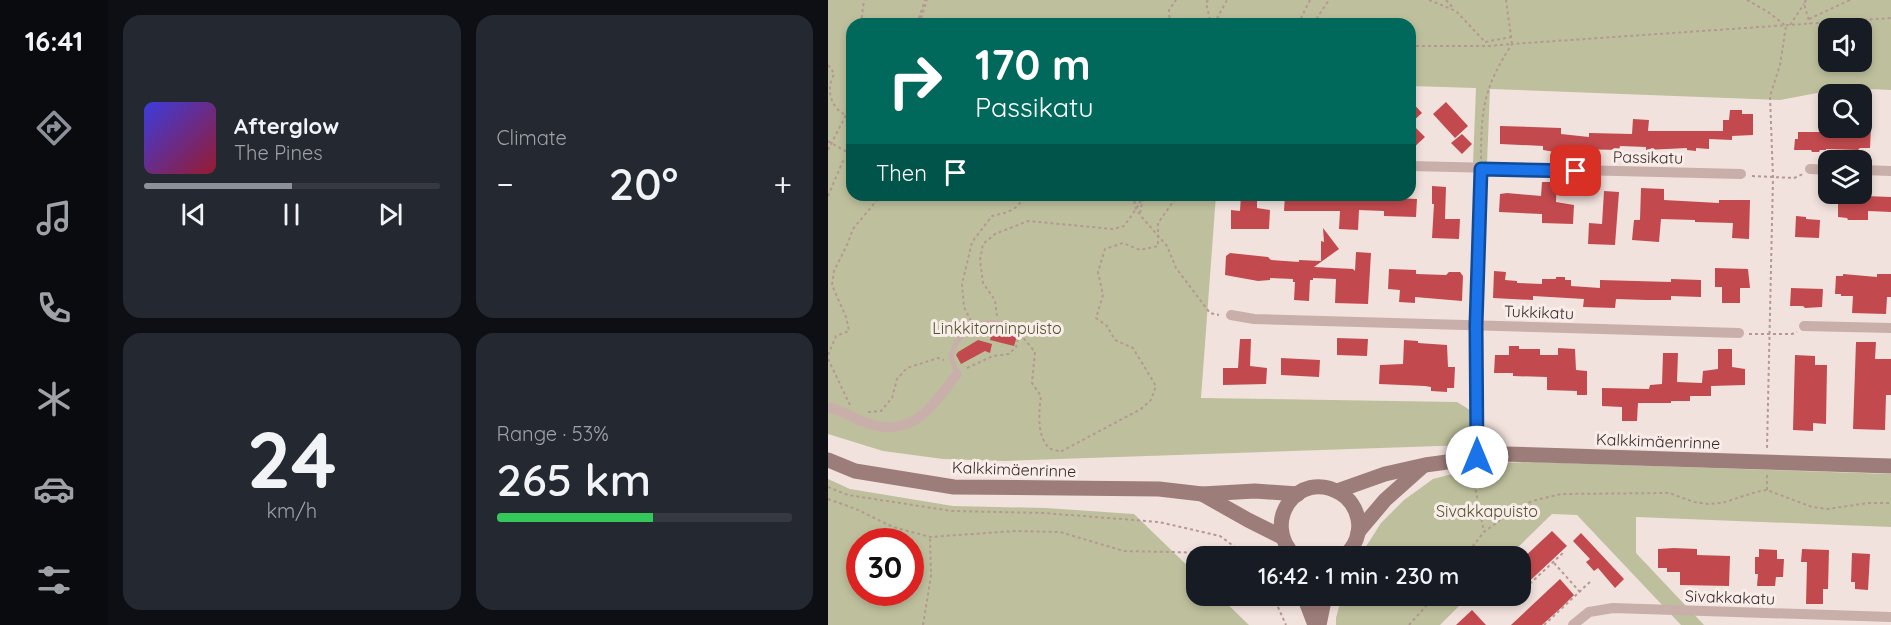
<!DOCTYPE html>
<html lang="en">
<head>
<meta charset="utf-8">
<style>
	body { margin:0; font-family:Quicksand,sans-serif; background:#242831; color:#f1f3f6; height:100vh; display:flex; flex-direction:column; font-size:22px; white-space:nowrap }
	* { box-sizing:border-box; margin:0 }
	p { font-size:20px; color:#9ea1a6 }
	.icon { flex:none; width:33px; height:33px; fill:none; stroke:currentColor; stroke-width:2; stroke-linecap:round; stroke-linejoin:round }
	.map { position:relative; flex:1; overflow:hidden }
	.details { display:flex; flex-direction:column; gap:15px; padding:15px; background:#0d0f14; width:720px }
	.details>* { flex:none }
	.banner { position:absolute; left:18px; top:18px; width:570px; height:183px; border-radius:18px; box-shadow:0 3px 9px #0003; background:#00695c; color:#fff; overflow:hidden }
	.tools { position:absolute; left:990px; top:18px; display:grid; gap:12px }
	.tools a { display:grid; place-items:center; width:54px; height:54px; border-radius:12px; background:#171b24; box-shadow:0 3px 9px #0003; font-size:30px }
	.speed { position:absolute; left:18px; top:528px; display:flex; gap:12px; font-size:30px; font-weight:700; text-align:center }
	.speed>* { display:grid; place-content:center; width:78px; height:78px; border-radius:50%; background:#171b24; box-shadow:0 3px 9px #0003; line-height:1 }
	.speed .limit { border:9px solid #d22; background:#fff; color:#111 }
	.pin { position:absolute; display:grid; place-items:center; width:51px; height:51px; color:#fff; margin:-26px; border-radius:12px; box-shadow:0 3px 9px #0006 }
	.me { position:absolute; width:66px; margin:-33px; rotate:0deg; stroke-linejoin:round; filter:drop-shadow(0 0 4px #0008) }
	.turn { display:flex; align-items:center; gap:21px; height:126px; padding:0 30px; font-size:27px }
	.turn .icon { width:78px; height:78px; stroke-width:2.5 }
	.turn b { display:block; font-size:42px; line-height:51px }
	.then { display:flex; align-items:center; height:57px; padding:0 30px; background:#0003; gap:12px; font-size:22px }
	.big { font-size:45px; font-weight:600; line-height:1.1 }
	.details .tile { flex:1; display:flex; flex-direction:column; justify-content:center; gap:9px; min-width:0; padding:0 21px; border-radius:18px; background:#242831 }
	.details .dial { align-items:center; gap:0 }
	.dial b { font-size:78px; line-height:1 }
	.song { display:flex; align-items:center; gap:18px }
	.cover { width:72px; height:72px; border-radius:9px; background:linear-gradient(135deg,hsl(240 70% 55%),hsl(350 70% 35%)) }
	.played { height:6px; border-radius:3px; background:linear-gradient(90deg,#8c9099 50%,#363941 50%) }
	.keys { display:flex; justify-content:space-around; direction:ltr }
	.heat { display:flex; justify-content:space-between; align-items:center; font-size:33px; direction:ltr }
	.charge { height:9px; border-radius:4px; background:linear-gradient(90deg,#34c759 53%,#363941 0) }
	.details .tiles { flex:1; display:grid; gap:15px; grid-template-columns:repeat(2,1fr) }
	.trip { position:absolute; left:358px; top:546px; width:345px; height:60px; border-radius:18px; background:#171b24; box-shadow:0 3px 9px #0003; font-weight:600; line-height:60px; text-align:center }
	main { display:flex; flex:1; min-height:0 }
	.tab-bar { display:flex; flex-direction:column; width:108px; justify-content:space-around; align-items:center; background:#090b0e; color:#9ea1a6 }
	.tab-bar .icon { width:42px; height:42px }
	.tab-bar .selected { color:#8c9099 }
	.tab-bar b { font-size:27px; color:#f1f3f6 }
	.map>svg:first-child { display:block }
</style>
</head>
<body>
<main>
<nav class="tab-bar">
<b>16:41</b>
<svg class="icon selected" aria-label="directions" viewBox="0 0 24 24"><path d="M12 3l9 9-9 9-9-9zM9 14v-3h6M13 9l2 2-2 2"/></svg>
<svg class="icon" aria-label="music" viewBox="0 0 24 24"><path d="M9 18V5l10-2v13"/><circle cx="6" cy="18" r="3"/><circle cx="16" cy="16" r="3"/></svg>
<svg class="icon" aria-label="phone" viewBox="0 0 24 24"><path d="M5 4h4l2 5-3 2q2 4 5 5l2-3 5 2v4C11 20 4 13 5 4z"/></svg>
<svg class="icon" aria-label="climate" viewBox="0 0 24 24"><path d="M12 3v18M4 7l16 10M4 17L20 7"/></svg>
<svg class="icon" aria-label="car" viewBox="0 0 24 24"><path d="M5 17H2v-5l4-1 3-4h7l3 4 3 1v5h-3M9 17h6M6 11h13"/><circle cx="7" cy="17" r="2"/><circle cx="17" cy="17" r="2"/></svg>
<svg class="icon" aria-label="filters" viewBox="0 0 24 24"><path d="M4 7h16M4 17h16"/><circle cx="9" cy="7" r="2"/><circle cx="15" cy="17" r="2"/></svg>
</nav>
<section class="details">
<div class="tiles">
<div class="tile">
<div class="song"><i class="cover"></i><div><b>Afterglow</b><p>The Pines</p></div></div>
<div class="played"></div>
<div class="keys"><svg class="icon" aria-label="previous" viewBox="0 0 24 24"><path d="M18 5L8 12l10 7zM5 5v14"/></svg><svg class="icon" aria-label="pause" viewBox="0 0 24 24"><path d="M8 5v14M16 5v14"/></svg><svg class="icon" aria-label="next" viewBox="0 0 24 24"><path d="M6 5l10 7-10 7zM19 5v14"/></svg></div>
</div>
<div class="tile"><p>Climate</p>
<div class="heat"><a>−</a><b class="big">20°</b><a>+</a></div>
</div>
<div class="tile dial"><b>24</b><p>km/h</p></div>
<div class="tile"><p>Range · 53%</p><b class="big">265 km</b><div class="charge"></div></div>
</div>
</section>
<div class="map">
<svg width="1063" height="625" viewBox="0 0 1063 625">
	<rect width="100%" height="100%" fill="#f2e2dd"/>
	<!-- green -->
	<g fill="#bec09d" fill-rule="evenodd">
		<path d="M0,0H1063V90L1016,88L952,100L662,89L659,164L645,163L648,88L582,86V24H24V195H388L373,398L629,402L642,410L641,445L177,461L115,459L55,451L0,434ZM1000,28H1034V62H1000Z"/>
		<path d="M706,462L1063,474V527L808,517V553L876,625H853L749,515L724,514L681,556H532L553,523L576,500L605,479L666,463Z"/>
		<path d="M0,479L22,489L125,506L218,508L306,514L369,575V596H391L421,625H0ZM32,542H82V592H32Z"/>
		<path d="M514,596H641L612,625H508V618Z"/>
	</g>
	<!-- building -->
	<g fill="#c24a4e">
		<path d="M582,100L594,113L583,123L597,137L582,151Z"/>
		<path d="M618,102L640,126L627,138L605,114Z"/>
		<path d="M902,110H914V114H925V135L904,136V140L881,139V149L868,148V151L859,150V148L818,150V147L792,146L791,150L748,149V153L727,152L715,150V146L672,144V126L733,128V134L761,137V133L804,134L805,119L821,120L820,131H895V120H901Z"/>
		<path d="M1034,126H1043L1042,148H1032L1030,150L998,149V150H992L991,152H984L983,150H966L967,139H970V132H1017V129H1021V128H1034Z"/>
		<path d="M634,134L644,144L634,154L623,143Z"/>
		<path d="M714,182H729L728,202L746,205L745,224L714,223V214L671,212L672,194L679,193L713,196Z"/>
		<path d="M604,186L618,187L617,219H632L631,239L604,238L606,204H604Z"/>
		<path d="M813,188L836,189V200L891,203V200H922L921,239L904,238L905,223L867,222V220L833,219L831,242L804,240L806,220H812Z"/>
		<path d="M776,191L791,192L787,245L760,244L761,223L774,224Z"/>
		<path d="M413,195H429V208L442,210L441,229H403V210L412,211Z"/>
		<path d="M457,195H544V197L589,199L588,217L556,216V211L531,210L530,230L511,229L512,211H456Z"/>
		<path d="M1010,195L1063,197V212L1040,211V220H1020L1019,218L1010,217Z"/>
		<path d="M968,216L978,217V219L992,220L991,238L967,237Z"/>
		<path d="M495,228L511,249L486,267L525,269L527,271L528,252L543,253L540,304L507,303L508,279L485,278V280H482L481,301L466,300L467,282H465V279L442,278V280L430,281L397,275L398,256L402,253L440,257L443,260L471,262V260L493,261V241L496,242Z"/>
		<path d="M887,268L920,269L922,288H912V303H894V287H887Z"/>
		<path d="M561,269L588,270V274L618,275L621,272H632L635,276L634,301L587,297V303L571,302L572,290L560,289Z"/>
		<path d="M666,271L678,272L677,280L689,281V283L714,284V279H728V277H737V280H743V286L772,288V280L843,282V279L873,280V297L843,296V300H819L788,299L787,308L755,307L756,299L705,296V300L665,298Z"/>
		<path d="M1015,274L1049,277V274H1063V297H1059L1058,314L1024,313L1025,296H1013V294H1007L1008,276H1015Z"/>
		<path d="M963,288L995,289L994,307L977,308L975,306H962Z"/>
		<path d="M165,328L190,333L186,346L162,340Z"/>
		<path d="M509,338L540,339L539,356L509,355Z"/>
		<path d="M412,339H423L422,366L439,368L438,384L395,385V368H410Z"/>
		<path d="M150,340L164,344L162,353L157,351L133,364L128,355L130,352Z"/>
		<path d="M576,340L590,341V343L619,345L620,367H627L626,388H619V392L603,391V387L597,386L551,384L552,365L575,364Z"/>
		<path d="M1028,342H1048L1047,359H1063V395H1058L1057,430L1025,429Z"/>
		<path d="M681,346H691V349H712V355H730V348L747,349L748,370L759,371V395H749V391L719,390V377L685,376V373H666L667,355H681Z"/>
		<path d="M890,349H904V367L917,369V385L883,386V396H862V401H843V403H810L809,421H794V407L774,406V388L821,389L822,385L834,384L835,353H850L849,382L874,383L875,371L890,369Z"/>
		<path d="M967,355L987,356V365H999L998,424L985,423V431L965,430Z"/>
		<path d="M453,358L492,360L491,377L453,375Z"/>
		<path d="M724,531L739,546L693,589V560Z"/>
		<path d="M753,533L796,579L787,588L770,568L766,571L758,562L762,559L745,541Z"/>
		<path d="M846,548L869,549V555L902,556L901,586L852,585V572H839V568H830V549Z"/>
		<path d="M931,549L949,550V559H956L955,577H948L947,586H929L930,574H927V557H931Z"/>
		<path d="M974,549L1001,550L1000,589H995V604H978L979,562H973Z"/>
		<path d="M1024,553L1042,554L1040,590L1027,589V582H1023Z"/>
		<path d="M732,579L746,595L734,607L714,625H683Z"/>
		<path d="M644,610L658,625H628Z"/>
	</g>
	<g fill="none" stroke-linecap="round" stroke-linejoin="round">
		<!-- path -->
		<g stroke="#b59893" stroke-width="2" stroke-dasharray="3 3" stroke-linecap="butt">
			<path d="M380,0L378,3L383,24"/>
			<path d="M601,0L628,11L657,42L683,37"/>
			<path d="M618,0L626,9"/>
			<path d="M919,0L940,12L958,26L952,65L942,96L945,178L939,448"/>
			<path d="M978,0L976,4L982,24"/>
			<path d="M981,19L1022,0"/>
			<path d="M33,24L36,0"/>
			<path d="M89,24L97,0"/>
			<path d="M91,24L99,0"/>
			<path d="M342,24L341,10L348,0"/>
			<path d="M386,24L399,0"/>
			<path d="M470,24L482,0"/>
			<path d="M485,24L501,0"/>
			<path d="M962,25L976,4"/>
			<path d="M582,46H660L684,44L678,0"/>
			<path d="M0,65L6,73C5,77 2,83 2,87C1,102 10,115 24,116"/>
			<path d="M0,141L24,155"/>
			<path d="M0,150L18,115L24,86"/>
			<path d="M653,159C653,108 656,87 684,44L1063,18"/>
			<path d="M924,176L966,178L975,174"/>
			<path d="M305,195L308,209L312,215L339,246L348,268L382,313L391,315"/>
			<path d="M0,196L15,161L24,156"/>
			<path d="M312,213L315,198"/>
			<path d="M169,316L167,300L155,283L152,260L155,244L167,234L200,221L285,229L296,226L308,209L316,195"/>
			<path d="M143,321L136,307L134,284L144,242L164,216C178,213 191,210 196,195"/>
			<path d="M188,329L207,352L204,383L213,396C211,411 208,439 223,449C224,449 231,451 232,452L313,409L323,400L328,386L305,348L287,340L279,326L268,318L275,295L270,272L277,249L295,243L312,250L330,246V223L350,195"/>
			<path d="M921,334H964L969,332"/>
			<path d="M0,355L8,336L21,331L18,317L4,285L6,271L19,245L25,229L49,200L50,195"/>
			<path d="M0,359L22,405"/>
			<path d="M139,368L165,356L181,354L188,347L191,333L184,327"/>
			<path d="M40,412L53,411L64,398L69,379L79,368L110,358L116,360"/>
			<path d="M644,472L656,532"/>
			<path d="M939,475V490"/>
			<path d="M0,487L20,495L124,511L216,513L331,522L392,536L419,556"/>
			<path d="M0,499L28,509L65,527L102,537L187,531L232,532L296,551L387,553L402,556"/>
			<path d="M637,556L656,532L682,513L704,501L733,494L841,493L866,502L881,504L894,503L928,492L939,490L984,507L1000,509L1040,503H1063"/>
			<path d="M726,563L752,592"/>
			<path d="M693,592L737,551"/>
			<path d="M445,596L458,625"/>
			<path d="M95,625L103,576L102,537"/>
			<path d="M581,625L607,596"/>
			<path d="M716,625L764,580"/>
		</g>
		<!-- lane -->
		<path stroke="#c9afa9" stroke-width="5" d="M129,374L123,356C125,351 126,346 129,342C139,327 161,318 177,325"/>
		<!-- street -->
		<g stroke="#c9afa9" stroke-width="10">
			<path d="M582,166L913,174"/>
			<path d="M982,169L1000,170"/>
			<path d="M1034,170L1063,171"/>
			<path d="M403,315L426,319L911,333"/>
			<path d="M976,326L1063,328"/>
			<path d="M0,407C14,410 26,419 39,423C85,439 104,406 129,374"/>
			<path d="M649,457L648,325L653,169"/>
			<path d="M745,625L761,612L785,608L1063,617"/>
		</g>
		<!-- secondary -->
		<g stroke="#9d7d7a" stroke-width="15">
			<path d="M0,460L27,471L126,487L331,489L374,494L427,491L470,494"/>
			<path d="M509,491L557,474L597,465L678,454L1063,466"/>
			<path d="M374,494L420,520L454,537"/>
			<path d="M530,532L557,500L594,467"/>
			<path d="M467,556C432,523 470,468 512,493C521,498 528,508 530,519C533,533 527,547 516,556"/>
			<path d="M476,596L487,625"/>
			<path d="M491,625L497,596"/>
		</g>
	</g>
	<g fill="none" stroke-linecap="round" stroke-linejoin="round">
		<!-- route casing -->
		<g stroke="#114b97" stroke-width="15">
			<path id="route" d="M649,457L648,325L653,169L748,171"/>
		</g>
		<!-- route -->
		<use href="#route" stroke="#1a73e8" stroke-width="10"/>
	</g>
	<g text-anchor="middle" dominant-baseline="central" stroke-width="6" stroke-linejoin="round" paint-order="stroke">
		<!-- street labels -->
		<g font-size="16" fill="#372929" stroke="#f9ede9">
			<text transform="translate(820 157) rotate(1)">Passikatu</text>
			<text transform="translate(711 312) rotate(2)">Tukkikatu</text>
			<text transform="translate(830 441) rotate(2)">Kalkkimäenrinne</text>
			<text transform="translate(186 469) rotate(2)">Kalkkimäenrinne</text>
			<text transform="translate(902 597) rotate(2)">Sivakkakatu</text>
		</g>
		<!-- park labels -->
		<g font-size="16" fill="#51542d" stroke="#f9ede9">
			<text x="169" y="328">Linkkitorninpuisto</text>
			<text x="659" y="511">Sivakkapuisto</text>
		</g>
	</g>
</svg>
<div class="tools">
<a><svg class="icon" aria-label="sound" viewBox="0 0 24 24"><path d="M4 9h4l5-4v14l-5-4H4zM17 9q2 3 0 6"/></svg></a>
<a><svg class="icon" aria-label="search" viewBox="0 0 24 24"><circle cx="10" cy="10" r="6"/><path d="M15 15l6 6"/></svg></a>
<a><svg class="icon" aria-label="layers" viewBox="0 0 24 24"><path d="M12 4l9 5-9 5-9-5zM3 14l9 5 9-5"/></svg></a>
</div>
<div class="speed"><div class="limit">30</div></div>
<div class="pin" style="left:748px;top:171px;background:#d93025"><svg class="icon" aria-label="arrive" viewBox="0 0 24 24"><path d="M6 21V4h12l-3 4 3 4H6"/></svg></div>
<svg class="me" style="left:649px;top:457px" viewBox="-20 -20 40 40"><circle r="19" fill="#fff"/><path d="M0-13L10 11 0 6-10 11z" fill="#1a73e8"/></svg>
<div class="trip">16:42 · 1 min · 230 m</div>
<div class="banner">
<div class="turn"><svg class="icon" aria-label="right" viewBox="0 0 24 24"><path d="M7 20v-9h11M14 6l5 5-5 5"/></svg><div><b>170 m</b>Passikatu</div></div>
<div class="then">Then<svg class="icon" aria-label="arrive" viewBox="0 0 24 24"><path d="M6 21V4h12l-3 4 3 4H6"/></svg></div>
</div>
</div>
</main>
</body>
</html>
